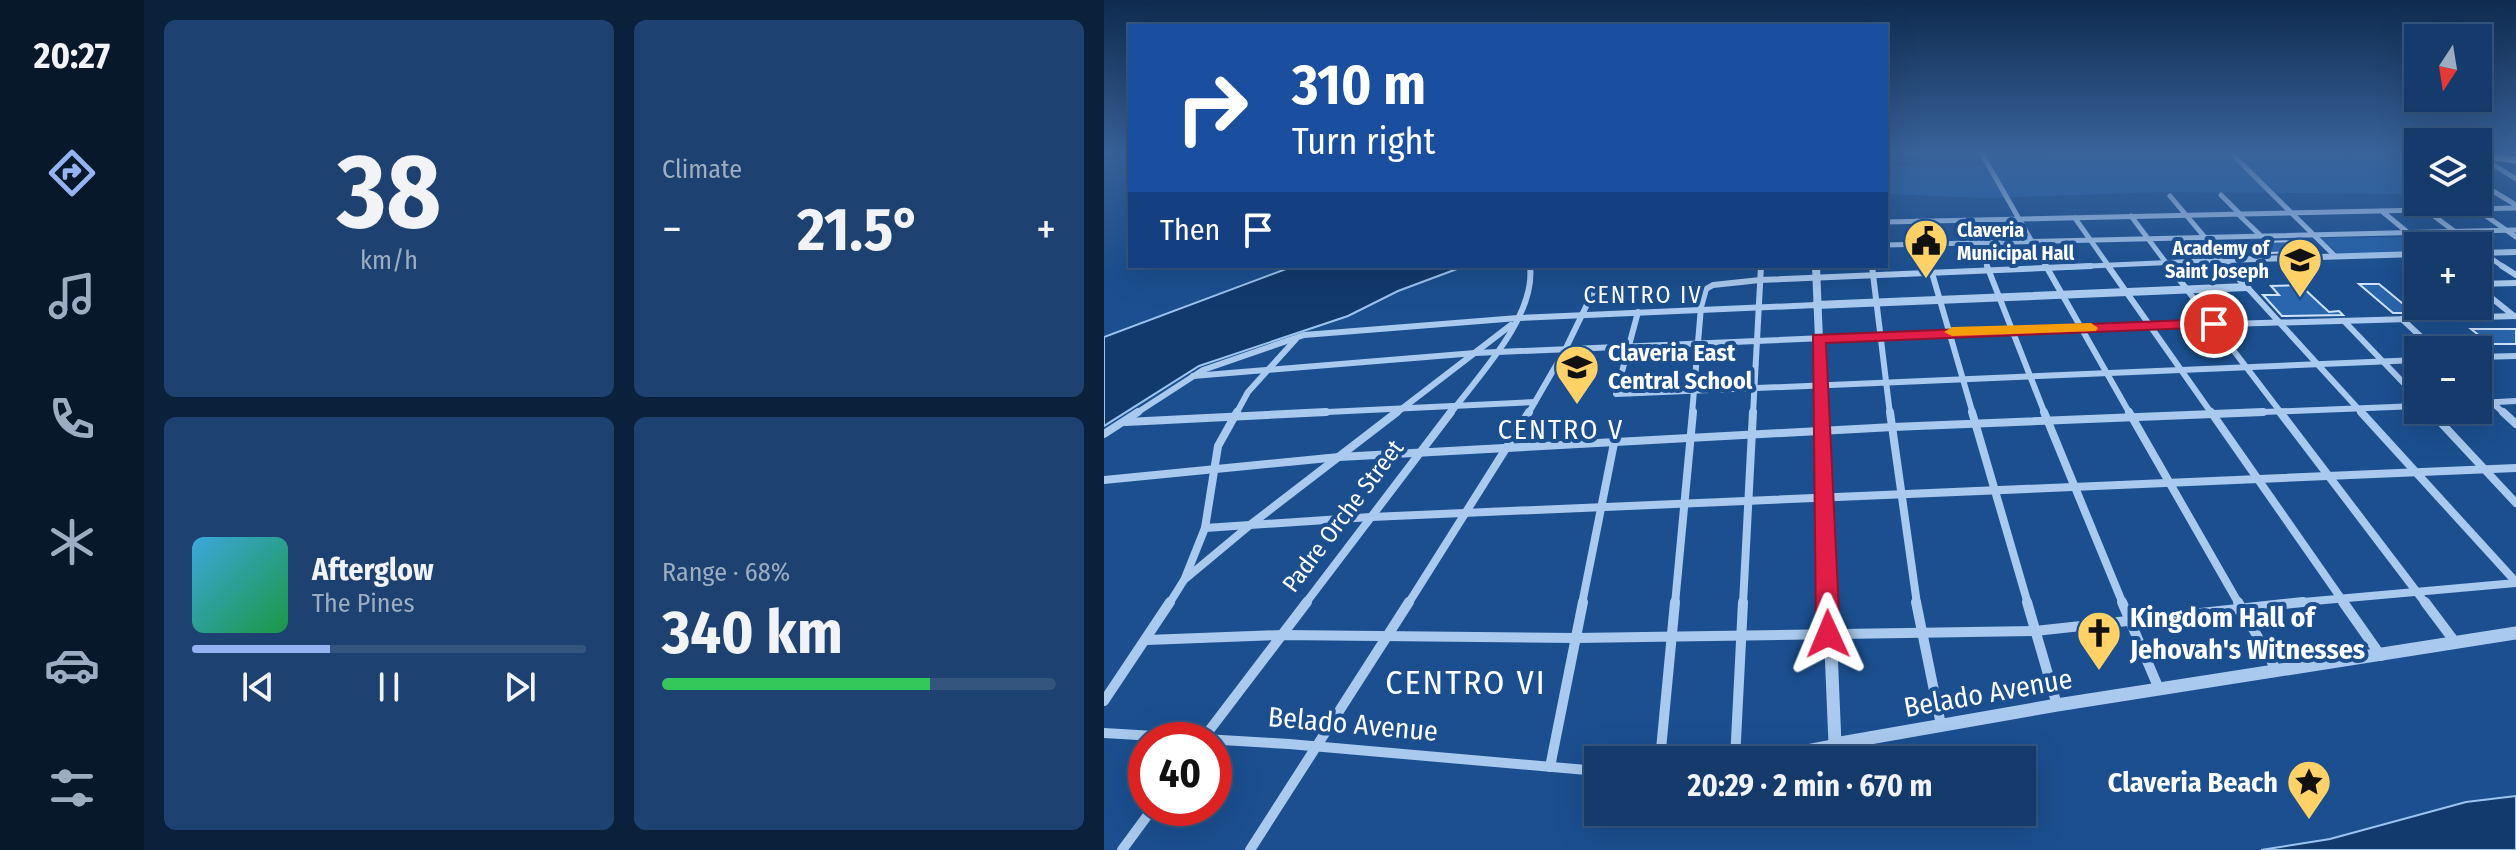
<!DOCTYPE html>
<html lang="en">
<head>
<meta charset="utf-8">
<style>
	body { margin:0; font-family:"Fira Sans Condensed",sans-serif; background:#1d4271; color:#f1f3f6; height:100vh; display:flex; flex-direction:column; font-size:30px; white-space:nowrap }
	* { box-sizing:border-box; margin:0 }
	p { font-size:26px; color:#9dadc1 }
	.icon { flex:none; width:44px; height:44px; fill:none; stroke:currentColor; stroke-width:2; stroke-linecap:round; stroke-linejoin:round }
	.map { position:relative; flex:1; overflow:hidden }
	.panel { display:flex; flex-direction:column; gap:20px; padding:20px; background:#0b203b; width:960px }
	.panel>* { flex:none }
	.hud { position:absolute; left:24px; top:24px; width:760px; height:244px; border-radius:0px; box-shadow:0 8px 32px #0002,0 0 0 2px #33557e; background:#1a4fa0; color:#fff; overflow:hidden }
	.needle { width:52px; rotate:192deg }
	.controls { position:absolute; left:1300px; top:24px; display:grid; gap:16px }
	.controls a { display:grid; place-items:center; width:88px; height:88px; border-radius:0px; background:#143b6b; box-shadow:0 8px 32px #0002,0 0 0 2px #33557e; font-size:40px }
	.speed { position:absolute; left:24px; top:722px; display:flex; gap:16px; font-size:40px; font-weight:700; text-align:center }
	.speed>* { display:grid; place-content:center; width:104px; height:104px; border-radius:50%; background:#143b6b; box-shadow:0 8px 32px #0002,0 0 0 2px #33557e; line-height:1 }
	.speed .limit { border:12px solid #d22; background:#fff; color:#111 }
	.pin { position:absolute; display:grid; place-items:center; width:68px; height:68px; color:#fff; margin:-34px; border:4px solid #fff; border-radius:50%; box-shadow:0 2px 8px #0007 }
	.me { position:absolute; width:88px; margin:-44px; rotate:359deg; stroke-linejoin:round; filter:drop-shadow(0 0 6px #0008) }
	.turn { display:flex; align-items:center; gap:28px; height:168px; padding:0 32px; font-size:36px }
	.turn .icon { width:104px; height:104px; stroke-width:2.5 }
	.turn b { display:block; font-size:56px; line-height:68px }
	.then { display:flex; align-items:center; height:76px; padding:0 32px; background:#0003; gap:16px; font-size:30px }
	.big { font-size:60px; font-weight:700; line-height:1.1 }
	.panel .card { flex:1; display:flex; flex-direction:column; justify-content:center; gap:12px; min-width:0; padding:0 28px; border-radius:12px; background:#1d4271 }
	.panel .dial { align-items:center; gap:0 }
	.dial b { font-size:104px; line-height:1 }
	.song { display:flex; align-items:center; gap:24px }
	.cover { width:96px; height:96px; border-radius:12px; background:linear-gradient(135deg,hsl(200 70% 55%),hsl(140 70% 35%)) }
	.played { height:8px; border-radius:4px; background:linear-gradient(90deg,#95b2f1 35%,#33557e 35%) }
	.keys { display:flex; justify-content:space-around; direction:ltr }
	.heat { display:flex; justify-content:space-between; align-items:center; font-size:44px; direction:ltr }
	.charge { height:12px; border-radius:6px; background:linear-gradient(90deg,#34c759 68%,#33557e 0) }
	.panel .tiles { flex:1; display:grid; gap:20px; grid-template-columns:repeat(2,1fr) }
	.trip { position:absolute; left:480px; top:746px; width:452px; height:80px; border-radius:0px; background:#143b6b; box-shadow:0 8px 32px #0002,0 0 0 2px #33557e; font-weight:700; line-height:80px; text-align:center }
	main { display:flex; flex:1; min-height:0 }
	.tab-bar { display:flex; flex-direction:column; width:144px; justify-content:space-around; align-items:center; background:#08182b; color:#9dadc1 }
	.tab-bar .icon { width:56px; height:56px }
	.tab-bar .active { color:#95b2f1 }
	.tab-bar b { font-size:36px; color:#f1f3f6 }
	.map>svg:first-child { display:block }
</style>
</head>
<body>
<main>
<nav class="tab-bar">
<b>20:27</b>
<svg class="icon active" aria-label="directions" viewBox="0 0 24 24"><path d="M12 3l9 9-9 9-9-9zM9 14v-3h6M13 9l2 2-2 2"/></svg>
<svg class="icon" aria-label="music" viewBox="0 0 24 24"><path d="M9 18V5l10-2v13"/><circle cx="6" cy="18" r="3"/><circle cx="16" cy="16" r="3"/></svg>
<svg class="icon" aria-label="phone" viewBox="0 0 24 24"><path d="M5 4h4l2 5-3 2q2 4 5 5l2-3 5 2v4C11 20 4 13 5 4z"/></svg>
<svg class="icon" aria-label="climate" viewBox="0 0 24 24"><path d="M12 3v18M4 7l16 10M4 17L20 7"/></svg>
<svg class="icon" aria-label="car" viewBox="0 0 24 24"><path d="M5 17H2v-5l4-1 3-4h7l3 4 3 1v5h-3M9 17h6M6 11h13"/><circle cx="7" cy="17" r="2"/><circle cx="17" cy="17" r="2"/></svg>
<svg class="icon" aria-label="filters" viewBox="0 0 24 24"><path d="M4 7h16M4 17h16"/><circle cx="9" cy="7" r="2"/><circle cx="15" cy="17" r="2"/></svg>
</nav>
<section class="panel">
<div class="tiles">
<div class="card dial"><b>38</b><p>km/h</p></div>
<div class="card"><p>Climate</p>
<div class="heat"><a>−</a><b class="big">21.5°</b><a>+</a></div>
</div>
<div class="card">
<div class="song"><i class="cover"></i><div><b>Afterglow</b><p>The Pines</p></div></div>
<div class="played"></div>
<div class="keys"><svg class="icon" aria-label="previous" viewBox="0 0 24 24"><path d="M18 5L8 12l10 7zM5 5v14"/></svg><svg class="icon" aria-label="pause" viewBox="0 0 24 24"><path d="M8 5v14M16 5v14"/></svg><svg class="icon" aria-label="next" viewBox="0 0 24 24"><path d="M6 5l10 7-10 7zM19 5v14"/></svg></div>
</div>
<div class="card"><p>Range · 68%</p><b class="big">340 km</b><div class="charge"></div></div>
</div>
</section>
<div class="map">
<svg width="1412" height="850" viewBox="0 0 1412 850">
	<rect width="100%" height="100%" fill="#1b4f8f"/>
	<!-- green -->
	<g fill="#2461a8">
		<path d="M998,154H1188L1203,158L1248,159L1249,154H1309L1314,156V194L1057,192L882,198L782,194V166L874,165Z"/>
		<path d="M1300,237L1314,247V252L1234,254L1215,238Z"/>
	</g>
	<!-- water -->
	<g fill="#123a6d" stroke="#9cc4f0" stroke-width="2">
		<path d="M190,266H361L294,291L244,316L95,366L0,426V337Z"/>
		<path d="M1412,796V850H1157L1226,839L1362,802Z"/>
	</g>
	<!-- building -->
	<g fill="#2a66ad" stroke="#cfe3fa" stroke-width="2">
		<path d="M1201,241L1213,251L1166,253L1153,242Z"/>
		<path d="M1255,284H1275L1310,313H1289Z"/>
		<path d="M1196,285L1225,312L1235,311L1239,315L1178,316L1159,295H1175L1167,286Z"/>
		<path d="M1367,329H1412V344H1386Z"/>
	</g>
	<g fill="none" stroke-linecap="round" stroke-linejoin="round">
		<!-- minor-far3 -->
		<g stroke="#a9c9ee" stroke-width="5">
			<path d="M878,154L943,268"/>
			<path d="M1128,154L1231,256"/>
			<path d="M1374,155L1412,179"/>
			<path d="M1374,182L1412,205"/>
			<path d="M1117,195L1136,214"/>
			<path d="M1066,196L1120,260"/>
			<path d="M1322,210L1370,246"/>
			<path d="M1375,211L1412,237"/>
			<path d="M1279,212L1320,246"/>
			<path d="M1134,214L1156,235"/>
			<path d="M1027,216L1066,268"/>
			<path d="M971,218L1006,268"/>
			<path d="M865,220L884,268"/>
			<path d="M813,221L827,268"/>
			<path d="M782,222L1412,208"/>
			<path d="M782,245L1412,230"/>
			<path d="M1378,252L1401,268"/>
			<path d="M941,268L1120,260"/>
		</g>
		<!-- minor-far2 -->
		<g stroke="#a9c9ee" stroke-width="6">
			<path d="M768,266L786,414"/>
			<path d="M826,266L869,414"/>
			<path d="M883,266L941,414"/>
			<path d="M942,266L1026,414"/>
			<path d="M1004,266L1108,414"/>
			<path d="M1065,266L1178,414"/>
			<path d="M1398,266L1412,275"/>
			<path d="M1374,284L1412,283"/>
			<path d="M1143,287L1259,414"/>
			<path d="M1374,287L1410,316"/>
			<path d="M534,312L512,394L1314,360"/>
			<path d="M1298,319L1331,350"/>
			<path d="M1240,321L1314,398"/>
			<path d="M1374,357L1412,356"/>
			<path d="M89,376L371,353L907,330L1412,316"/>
			<path d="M1374,390L1401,414"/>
			<path d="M1374,403L1412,401"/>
			<path d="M1325,410L1329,414"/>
			<path d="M31,414L99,370L200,335L414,318L712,305"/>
			<path d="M132,414L144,392L192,339"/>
			<path d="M181,414L431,402"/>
			<path d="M291,414L407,325"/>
			<path d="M346,414C375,375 432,317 426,266"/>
			<path d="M424,414L461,350L490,290"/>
			<path d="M588,414L597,307L602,289L609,285L656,280L987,266"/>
			<path d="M649,414L657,266"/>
			<path d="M1109,414L1314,406"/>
		</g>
		<!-- minor-far1 -->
		<g stroke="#a9c9ee" stroke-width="8">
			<path d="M786,412L813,604"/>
			<path d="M868,412L924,604"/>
			<path d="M940,412L1019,604"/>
			<path d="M1025,412L1135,604"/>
			<path d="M1107,412L1241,604"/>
			<path d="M1176,412L1322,604"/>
			<path d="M1257,412L1412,582"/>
			<path d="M1327,412L1412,503"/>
			<path d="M1399,412L1412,424"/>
			<path d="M22,422L222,412"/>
			<path d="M0,434L34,412"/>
			<path d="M0,480L235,457L789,427L1159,412"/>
			<path d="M101,528L267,517L1412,468"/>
			<path d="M81,578L101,528L114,446L133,412"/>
			<path d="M65,604L80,580L146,525L293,412"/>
			<path d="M201,604L347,412"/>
			<path d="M304,604L425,412"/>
			<path d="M478,604L514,423"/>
			<path d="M571,604L589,412"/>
			<path d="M639,604L649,412"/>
			<path d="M1177,604L1412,583"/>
		</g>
		<!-- minor -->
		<g stroke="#a9c9ee" stroke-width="10">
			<path d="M812,602L837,725"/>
			<path d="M923,602L953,705"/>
			<path d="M1018,602L1055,689"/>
			<path d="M1134,602L1173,671"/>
			<path d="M1239,602L1277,656"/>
			<path d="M1321,602L1351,642"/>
			<path d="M43,640L178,635L472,638L931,631L1199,602"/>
			<path d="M0,701L66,602"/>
			<path d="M0,733L185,744L494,771"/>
			<path d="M98,740L203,602"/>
			<path d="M556,760L571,602"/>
			<path d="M631,760L639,602"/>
			<path d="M649,760L731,744"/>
			<path d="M446,767L479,602"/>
			<path d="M18,850L49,808"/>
			<path d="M146,850L305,602"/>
		</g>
		<!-- tertiary-far3 -->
		<g stroke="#a9c9ee" stroke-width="6">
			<path d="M1374,253L1412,252"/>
			<path d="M1120,260L1314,254"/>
			<path d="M1120,260L1127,268"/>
		</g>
		<!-- tertiary-far2 -->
		<g stroke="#a9c9ee" stroke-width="8">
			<path d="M712,266L718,414"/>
			<path d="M1125,266L1143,287"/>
			<path d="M712,305L1143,287"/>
		</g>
		<!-- tertiary-far1 -->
		<path stroke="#a9c9ee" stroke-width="10" d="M718,412L725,604"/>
		<!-- tertiary -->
		<path stroke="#a9c9ee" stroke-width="13" d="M725,602L731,744L953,705L1412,633"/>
		<!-- trunk -->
		<path stroke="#f8faff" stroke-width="7" d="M1374,155L1412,160"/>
	</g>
	<!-- sky -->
	<linearGradient id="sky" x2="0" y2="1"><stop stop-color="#0f2b4f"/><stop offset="0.56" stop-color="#39639b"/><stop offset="1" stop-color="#39639b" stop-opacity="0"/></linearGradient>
	<rect width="1412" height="273" fill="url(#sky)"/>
	<!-- route -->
	<path fill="#e11d48" stroke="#92132f" stroke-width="2" d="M1110,319L1117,324L1115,327L722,343L736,634L733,642L724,645L715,642L712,634L709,335Z"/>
	<!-- slow -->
	<path fill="#f59e0b" d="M987,323L994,328L992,331L848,336L840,332L848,327Z"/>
	<!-- icons -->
	<defs>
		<g id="civic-pin" transform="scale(2.3)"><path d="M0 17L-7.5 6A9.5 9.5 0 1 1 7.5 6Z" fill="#ffd166" stroke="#1b4f8f"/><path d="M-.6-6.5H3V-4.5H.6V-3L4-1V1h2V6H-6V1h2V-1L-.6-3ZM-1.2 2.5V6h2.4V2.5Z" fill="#111"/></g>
		<g id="school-pin" transform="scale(2.3)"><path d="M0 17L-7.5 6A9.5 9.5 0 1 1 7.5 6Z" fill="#ffd166" stroke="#1b4f8f"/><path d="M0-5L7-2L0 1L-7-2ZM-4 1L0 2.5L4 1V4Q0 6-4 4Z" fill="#111"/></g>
		<g id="church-pin" transform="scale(2.3)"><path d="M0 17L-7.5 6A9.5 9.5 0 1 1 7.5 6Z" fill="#ffd166" stroke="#1b4f8f"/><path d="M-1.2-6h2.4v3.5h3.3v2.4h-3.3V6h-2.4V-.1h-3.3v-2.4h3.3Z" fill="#111"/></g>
		<g id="sight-pin" transform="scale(2.3)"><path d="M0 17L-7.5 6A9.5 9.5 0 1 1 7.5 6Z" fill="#ffd166" stroke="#1b4f8f"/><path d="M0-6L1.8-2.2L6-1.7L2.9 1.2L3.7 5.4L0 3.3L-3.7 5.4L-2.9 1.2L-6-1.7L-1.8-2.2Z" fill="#111"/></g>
	</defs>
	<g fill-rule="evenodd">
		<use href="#civic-pin" x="822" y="241"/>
		<use href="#school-pin" x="1196" y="260"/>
		<use href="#school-pin" x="473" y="367"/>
		<use href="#church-pin" x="995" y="633"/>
		<use href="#sight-pin" x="1205" y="782"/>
	</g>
	<g text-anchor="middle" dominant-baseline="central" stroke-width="8" stroke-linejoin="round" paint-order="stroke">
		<!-- far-poi labels -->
		<g font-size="20" font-weight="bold" fill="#fff" stroke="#1b4f8f" text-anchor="start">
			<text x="853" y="230">Claveria<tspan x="853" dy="23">Municipal Hall</tspan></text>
			<text x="1165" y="248" text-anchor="end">Academy of<tspan x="1165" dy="23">Saint Joseph</tspan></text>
		</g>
		<!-- far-quarter labels -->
		<g font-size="24" letter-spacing="2" fill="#fff" stroke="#1b4f8f">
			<text x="539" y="295">CENTRO IV</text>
		</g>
		<!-- poi labels -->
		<g font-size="24" font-weight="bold" fill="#fff" stroke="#1b4f8f" text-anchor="start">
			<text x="504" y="353">Claveria East<tspan x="504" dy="28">Central School</tspan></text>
		</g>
		<!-- street labels -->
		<g font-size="24" fill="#fff" stroke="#1b4f8f">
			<text transform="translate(239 516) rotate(-53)">Padre Orche Street</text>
		</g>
		<!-- quarter labels -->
		<g font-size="28" letter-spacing="2" fill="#fff" stroke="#1b4f8f">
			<text x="457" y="429">CENTRO V</text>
		</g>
		<!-- near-poi labels -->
		<g font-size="28" font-weight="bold" fill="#fff" stroke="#1b4f8f" text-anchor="start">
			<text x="1026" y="617">Kingdom Hall of<tspan x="1026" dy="32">Jehovah's Witnesses</tspan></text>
			<text x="1174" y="782" text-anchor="end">Claveria Beach</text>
		</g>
		<!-- near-street labels -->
		<g font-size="28" fill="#fff" stroke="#1b4f8f">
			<text transform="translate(884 693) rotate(-10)">Belado Avenue</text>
			<text transform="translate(249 724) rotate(5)">Belado Avenue</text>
		</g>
		<!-- near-quarter labels -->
		<g font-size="34" letter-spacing="2" fill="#fff" stroke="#1b4f8f">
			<text x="362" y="682">CENTRO VI</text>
		</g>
	</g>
</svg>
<div class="controls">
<a><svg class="needle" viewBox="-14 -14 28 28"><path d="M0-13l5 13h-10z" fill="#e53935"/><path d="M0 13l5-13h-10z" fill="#9dadc1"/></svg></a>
<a><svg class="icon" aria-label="layers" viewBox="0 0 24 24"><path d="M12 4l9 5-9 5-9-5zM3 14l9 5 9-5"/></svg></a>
<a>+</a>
<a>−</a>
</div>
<div class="speed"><div class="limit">40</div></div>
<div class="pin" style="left:1110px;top:324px;background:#d93025"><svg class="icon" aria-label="arrive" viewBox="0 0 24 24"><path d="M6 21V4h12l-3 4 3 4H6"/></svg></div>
<svg class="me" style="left:724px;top:634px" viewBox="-20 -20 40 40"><path d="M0-17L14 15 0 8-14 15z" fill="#e11d48" stroke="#fff" stroke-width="4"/></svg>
<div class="trip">20:29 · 2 min · 670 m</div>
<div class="hud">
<div class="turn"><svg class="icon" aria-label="right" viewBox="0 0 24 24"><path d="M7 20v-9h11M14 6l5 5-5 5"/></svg><div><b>310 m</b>Turn right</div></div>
<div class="then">Then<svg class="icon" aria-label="arrive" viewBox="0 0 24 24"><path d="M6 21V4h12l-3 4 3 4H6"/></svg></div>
</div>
</div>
</main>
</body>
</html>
